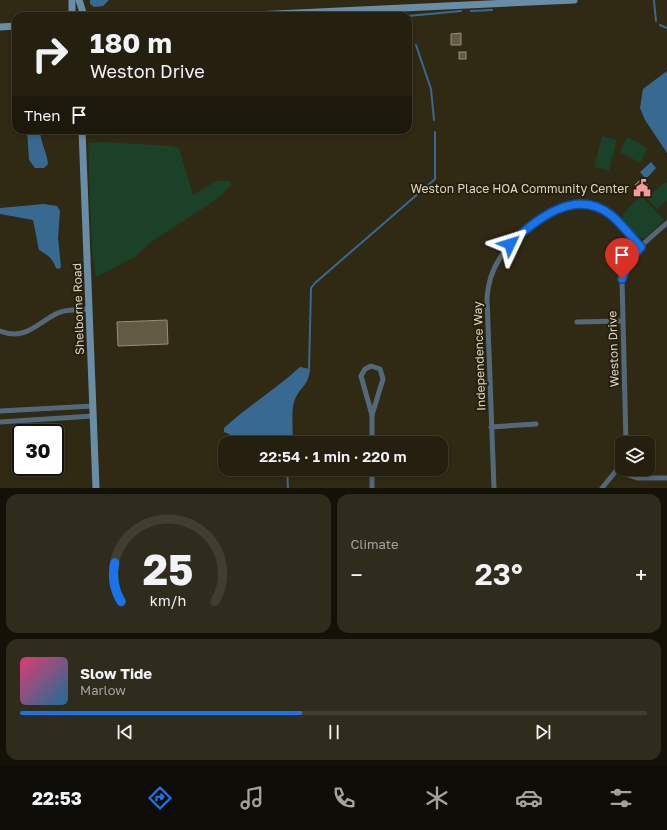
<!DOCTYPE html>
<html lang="en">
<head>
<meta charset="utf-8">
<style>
	body { margin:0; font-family:"Golos Text",sans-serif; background:#302c1d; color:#f1f3f6; height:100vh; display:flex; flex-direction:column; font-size:15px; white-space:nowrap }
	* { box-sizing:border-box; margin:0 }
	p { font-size:13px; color:#a3a29e }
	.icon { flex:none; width:22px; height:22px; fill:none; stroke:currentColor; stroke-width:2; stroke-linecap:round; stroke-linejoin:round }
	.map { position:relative; height:488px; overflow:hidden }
	.drawer { display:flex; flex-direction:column; gap:6px; padding:6px; background:#141108; flex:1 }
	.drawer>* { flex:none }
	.hud { position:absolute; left:12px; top:12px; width:400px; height:122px; border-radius:12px; box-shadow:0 2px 6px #0003,0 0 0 1px #413d2f; background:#241f0f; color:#f1f3f6; overflow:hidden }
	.buttons { position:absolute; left:615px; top:436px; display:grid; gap:8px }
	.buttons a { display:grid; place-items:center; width:40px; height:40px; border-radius:8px; background:#241f0f; box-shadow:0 2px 6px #0003,0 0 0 1px #413d2f; font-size:20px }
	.speed { position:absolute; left:12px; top:424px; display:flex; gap:8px; font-size:20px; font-weight:700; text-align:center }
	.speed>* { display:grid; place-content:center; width:52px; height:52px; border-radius:50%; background:#241f0f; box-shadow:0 2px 6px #0003,0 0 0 1px #413d2f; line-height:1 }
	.speed .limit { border:2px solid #111; border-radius:6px; background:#fff; color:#111 }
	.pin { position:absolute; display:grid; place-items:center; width:34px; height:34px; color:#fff; margin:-41px -17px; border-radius:50% 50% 50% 0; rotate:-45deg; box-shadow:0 0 4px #0007 }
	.pin .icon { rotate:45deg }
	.me { position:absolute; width:44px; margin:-22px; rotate:49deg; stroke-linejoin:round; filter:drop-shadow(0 0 3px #0008) }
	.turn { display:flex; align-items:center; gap:14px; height:84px; padding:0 12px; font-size:18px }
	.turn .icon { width:52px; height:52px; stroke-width:2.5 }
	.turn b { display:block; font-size:28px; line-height:34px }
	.then { display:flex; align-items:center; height:38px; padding:0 12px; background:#0003; gap:8px; font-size:15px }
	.big { font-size:30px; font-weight:600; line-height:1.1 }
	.drawer .card { flex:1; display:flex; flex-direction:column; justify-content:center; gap:6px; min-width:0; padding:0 14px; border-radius:12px; background:#302c1d }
	.drawer .dial { align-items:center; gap:0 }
	.dial svg { height:104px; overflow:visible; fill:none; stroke:#413d2f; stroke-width:7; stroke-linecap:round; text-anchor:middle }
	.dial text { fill:#f1f3f6; stroke:none }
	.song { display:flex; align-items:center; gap:12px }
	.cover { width:48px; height:48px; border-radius:6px; background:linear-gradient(135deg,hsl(340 70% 55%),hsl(200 70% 35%)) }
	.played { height:4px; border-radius:2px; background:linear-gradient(90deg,#1a73e8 45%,#413d2f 45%) }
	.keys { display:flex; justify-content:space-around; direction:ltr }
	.heat { display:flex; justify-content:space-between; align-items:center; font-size:22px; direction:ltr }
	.drawer .tiles { flex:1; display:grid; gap:6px; grid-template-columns:1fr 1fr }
	.card:last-child { grid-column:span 2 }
	.trip { position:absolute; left:218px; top:436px; width:230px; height:40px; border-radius:12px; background:#241f0f; box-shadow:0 2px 6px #0003,0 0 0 1px #413d2f; font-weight:600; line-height:40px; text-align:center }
	.tabs { display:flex; height:64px; justify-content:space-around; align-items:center; background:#0e0c06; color:#a3a29e }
	.tabs .icon { width:28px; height:28px }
	.tabs .active { color:#1a73e8 }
	.tabs b { font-size:18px; color:#f1f3f6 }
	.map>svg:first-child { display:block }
</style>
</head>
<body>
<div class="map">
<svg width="667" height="488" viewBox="0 0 667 488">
	<rect width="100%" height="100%" fill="#302914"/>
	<!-- green -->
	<g fill="#1b4129">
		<path d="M602,136L617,140L609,171L594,167Z"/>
		<path d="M627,137L648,148L640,163L620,152Z"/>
		<path d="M103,142L172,146L179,148L193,195L216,181H230L232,185L214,201L151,242L135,257L96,277L92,252L88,143Z"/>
		<path d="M665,182L667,183V200L657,209L647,198Z"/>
		<path d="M641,195L664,220L645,238H639L622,220L623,214Z"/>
	</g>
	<!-- water -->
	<g fill="#386a91">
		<path d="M90,0H109L103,6L94,7L90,4Z"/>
		<path d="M667,71V153L645,120L640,108L643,89Z"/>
		<path d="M27,130H40C40,142 47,152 48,164L44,168H35L29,160Z"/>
		<path d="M651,162L656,168L646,179L640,172Z"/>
		<path d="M44,204L57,206L60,211L58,238L61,267L59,269L56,268C53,259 48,255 39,250L33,220L0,214V208Z"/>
		<path d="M300,367L310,369C309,385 301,386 295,399C290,412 294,429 292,443H250L224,432V428C248,406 276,389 300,367Z"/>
	</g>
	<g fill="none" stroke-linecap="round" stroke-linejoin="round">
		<!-- stream -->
		<g stroke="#386a91" stroke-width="2">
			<path d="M654,1L656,21"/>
			<path d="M471,11L492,10"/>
			<path d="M405,14V16"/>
			<path d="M408,16L461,11"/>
			<path d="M660,25L667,28"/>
			<path d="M411,29L412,32"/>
			<path d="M416,45L431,89L434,120"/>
			<path d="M309,368L311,288L315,283L435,179V132"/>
			<path d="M287,469L288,488"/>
		</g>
	</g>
	<!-- building -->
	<g fill="#625a43" stroke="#988f77">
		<path d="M461,33V45H451V34Z"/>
		<rect x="459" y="52" width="7" height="7"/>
		<path d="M642,178L648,185L642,191L635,185Z"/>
		<path d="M167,320L168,344L118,346L117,322Z"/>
	</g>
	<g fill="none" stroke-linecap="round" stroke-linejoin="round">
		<!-- street -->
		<g stroke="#53697a" stroke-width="5">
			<path d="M577,322L622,321"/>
			<path d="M0,331C27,341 36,323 58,313C67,309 79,310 89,309"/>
			<path d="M371,366L380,369L383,379L372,415L361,376L365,369Z"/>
			<path d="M0,411L93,406"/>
			<path d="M0,422L93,416"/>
			<path d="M491,427L536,424"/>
			<path d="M372,443V415"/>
			<path d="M626,443L622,279C627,254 649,239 667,223"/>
			<path d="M616,471L637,478H667"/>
			<path d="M372,488V469"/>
			<path d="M494,488L487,298C488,283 492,270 500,258C507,246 517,238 527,229C548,213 568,197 596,207C615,214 627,233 641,247"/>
			<path d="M602,488L616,471L622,459"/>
		</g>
		<!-- secondary -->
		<g stroke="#6a8da7" stroke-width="7">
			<path d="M79,0L84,16"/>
			<path d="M72,16V0"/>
			<path d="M230,16L574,0"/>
			<path d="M0,27L16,26"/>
			<path d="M82,130L96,488"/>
		</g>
	</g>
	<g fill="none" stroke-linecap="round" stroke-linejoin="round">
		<!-- route casing -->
		<g stroke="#114b97" stroke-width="10">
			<path id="route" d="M510,244C536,219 576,187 611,215C622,224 631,237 641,247L628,262L622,279"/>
		</g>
		<!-- route -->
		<use href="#route" stroke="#1a73e8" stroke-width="7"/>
	</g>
	<!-- icons -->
	<defs>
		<g id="civic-bare" transform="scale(1.38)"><path d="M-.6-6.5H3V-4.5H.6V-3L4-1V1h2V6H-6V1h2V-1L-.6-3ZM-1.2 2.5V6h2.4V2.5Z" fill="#f59b9d" stroke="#271f0a" stroke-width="2.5" paint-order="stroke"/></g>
	</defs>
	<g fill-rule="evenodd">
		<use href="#civic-bare" x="642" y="188"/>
	</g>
	<g text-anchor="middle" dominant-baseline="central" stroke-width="4" stroke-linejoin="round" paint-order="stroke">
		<!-- poi labels -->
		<g font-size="12" fill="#dad6c9" stroke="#271f0a" text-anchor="end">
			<text x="629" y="188">Weston Place HOA Community Center</text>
		</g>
		<!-- street labels -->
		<g font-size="12" fill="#dad6c9" stroke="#271f0a">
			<text transform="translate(78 309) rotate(-92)">Shelborne Road</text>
			<text transform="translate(613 349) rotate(-92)">Weston Drive</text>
			<text transform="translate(479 356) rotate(-92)">Independence Way</text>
		</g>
	</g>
</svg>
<div class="buttons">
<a><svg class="icon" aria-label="layers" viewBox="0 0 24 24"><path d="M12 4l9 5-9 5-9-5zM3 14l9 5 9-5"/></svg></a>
</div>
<div class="speed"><div class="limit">30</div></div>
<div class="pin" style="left:622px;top:279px;background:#d93025"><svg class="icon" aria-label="arrive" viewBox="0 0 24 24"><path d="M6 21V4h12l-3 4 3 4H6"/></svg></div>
<svg class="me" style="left:510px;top:244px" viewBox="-20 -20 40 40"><path d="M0-17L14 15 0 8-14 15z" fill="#1a73e8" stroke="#fff" stroke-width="4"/></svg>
<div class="trip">22:54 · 1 min · 220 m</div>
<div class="hud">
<div class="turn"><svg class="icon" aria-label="right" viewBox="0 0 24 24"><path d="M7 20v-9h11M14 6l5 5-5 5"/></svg><div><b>180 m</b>Weston Drive</div></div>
<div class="then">Then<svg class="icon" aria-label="arrive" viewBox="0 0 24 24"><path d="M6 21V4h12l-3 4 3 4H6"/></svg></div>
</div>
</div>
<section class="drawer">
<div class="tiles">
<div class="card dial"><svg viewBox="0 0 100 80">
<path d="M14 69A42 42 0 1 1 86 69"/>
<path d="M14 69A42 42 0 0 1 9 39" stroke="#1a73e8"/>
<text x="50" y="56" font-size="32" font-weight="700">25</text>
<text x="50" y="72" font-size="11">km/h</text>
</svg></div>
<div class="card"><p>Climate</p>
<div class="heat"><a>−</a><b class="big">23°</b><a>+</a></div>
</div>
<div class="card">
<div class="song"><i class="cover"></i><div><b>Slow Tide</b><p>Marlow</p></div></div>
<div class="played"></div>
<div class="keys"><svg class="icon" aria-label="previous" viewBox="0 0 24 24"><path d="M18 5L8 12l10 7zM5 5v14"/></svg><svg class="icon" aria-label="pause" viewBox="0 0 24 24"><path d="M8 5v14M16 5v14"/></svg><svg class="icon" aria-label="next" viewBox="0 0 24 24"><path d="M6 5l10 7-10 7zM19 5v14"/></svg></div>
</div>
</div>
</section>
<nav class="tabs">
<b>22:53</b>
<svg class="icon active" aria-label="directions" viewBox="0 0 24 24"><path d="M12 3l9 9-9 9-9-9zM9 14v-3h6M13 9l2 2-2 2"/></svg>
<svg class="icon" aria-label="music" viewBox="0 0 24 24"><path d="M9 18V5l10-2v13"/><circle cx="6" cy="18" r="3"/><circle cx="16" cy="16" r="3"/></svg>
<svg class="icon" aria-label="phone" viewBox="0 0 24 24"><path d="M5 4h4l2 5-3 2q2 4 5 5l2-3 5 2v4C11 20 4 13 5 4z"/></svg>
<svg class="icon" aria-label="climate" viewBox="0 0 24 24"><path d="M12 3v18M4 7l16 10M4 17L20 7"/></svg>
<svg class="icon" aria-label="car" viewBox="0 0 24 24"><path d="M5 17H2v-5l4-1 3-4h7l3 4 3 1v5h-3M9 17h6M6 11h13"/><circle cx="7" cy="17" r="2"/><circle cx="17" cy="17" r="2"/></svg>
<svg class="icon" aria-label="filters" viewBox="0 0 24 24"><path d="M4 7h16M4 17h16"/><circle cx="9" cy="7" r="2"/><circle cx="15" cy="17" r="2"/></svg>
</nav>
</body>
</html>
